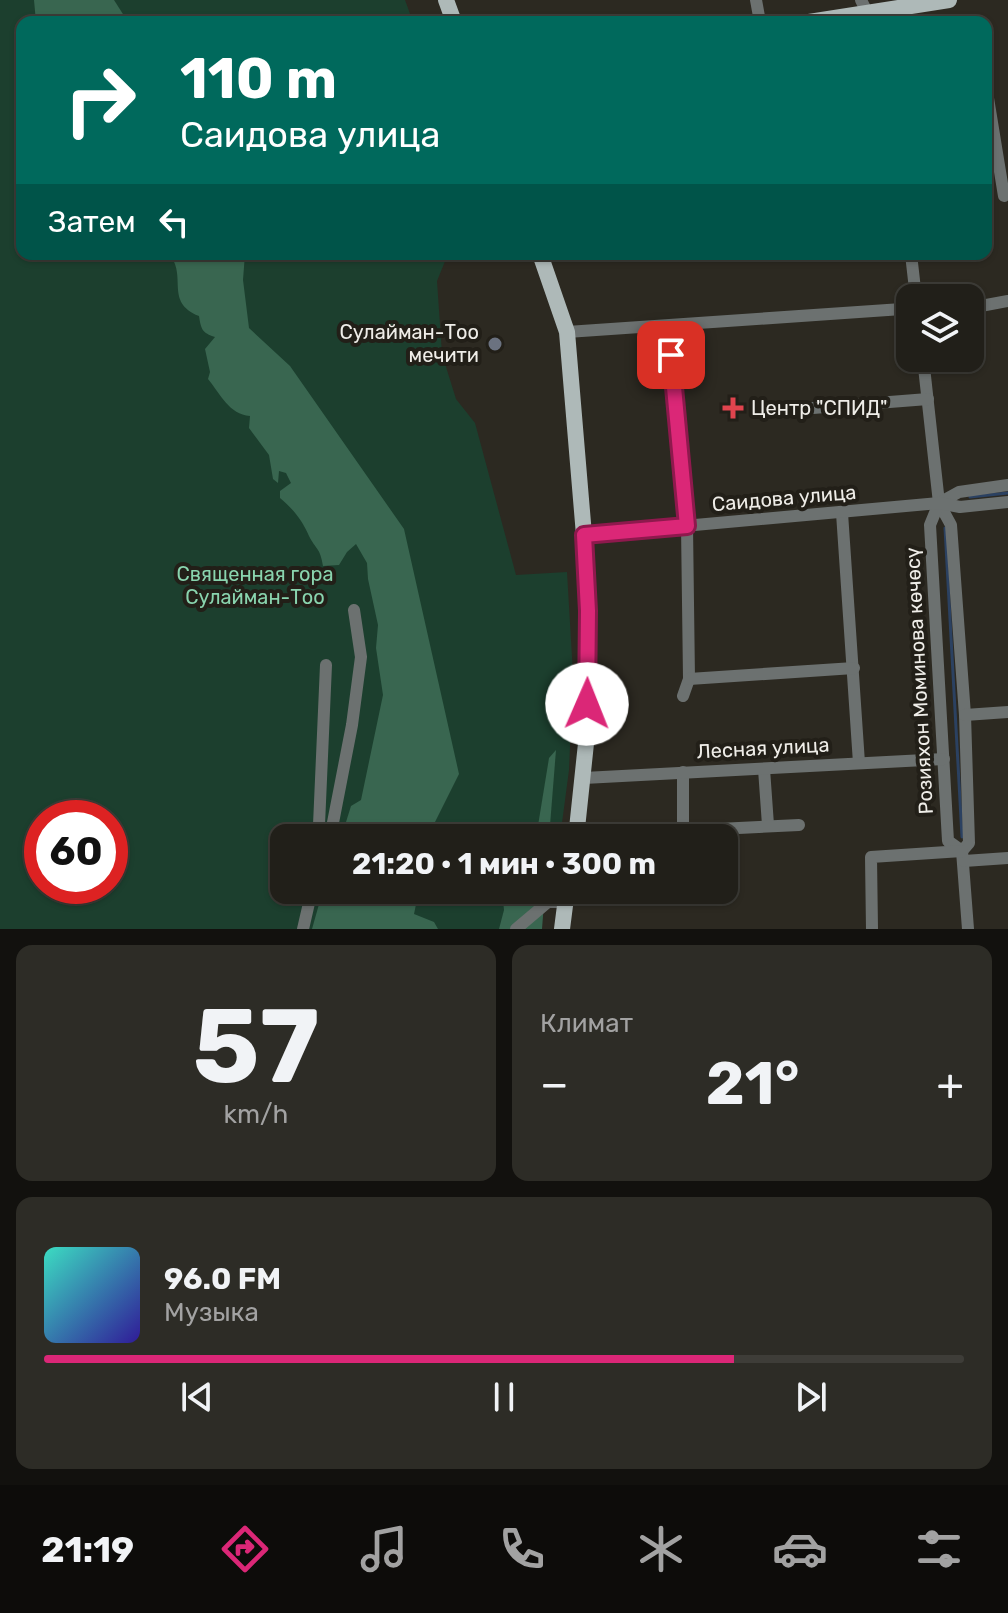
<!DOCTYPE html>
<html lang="ru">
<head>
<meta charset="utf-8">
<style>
	body { margin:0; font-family:Rubik,sans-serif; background:#2d2c26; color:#f1f3f6; height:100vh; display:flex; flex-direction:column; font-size:30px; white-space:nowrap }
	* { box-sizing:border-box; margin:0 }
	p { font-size:26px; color:#a2a2a2 }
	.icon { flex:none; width:44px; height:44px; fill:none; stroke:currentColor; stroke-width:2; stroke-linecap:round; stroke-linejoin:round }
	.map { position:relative; height:929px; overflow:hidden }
	.details { display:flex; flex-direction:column; gap:16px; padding:16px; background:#12110e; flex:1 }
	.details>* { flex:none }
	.banner { position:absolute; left:16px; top:16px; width:976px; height:244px; border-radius:16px; box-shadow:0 2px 6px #0004,0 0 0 2px #3e3d38; background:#00695c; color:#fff; overflow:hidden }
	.fabs { position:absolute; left:896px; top:284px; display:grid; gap:16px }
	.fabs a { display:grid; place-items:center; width:88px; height:88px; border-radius:16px; background:#211f19; box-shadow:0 2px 6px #0004,0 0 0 2px #3e3d38; font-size:40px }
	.speed { position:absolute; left:24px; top:800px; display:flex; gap:16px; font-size:40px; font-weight:700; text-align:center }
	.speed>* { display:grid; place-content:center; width:104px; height:104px; border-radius:50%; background:#211f19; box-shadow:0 2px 6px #0004,0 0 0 2px #3e3d38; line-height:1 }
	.speed .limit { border:12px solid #d22; background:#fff; color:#111 }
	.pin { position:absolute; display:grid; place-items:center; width:68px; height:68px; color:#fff; margin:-34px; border-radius:16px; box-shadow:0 4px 12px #0006 }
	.me { position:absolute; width:88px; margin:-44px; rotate:1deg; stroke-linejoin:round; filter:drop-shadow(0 0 6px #0008) }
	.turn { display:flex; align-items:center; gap:28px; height:168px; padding:0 32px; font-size:36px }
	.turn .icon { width:104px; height:104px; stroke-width:2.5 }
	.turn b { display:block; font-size:56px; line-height:68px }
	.then { display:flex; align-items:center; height:76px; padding:0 32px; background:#0003; gap:16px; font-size:30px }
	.big { font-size:60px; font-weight:700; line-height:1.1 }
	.details .card { flex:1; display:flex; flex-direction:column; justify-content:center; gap:12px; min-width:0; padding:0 28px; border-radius:16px; background:#2d2c26 }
	.details .dial { align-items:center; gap:0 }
	.dial b { font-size:104px; line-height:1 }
	.song { display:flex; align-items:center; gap:24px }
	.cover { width:96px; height:96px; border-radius:12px; background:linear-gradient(135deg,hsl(170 70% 55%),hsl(250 70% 35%)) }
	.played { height:8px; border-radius:4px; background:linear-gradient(90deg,#db2777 75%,#3e3d38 75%) }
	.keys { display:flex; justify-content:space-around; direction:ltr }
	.heat { display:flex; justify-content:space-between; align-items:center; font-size:44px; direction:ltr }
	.details .tiles { flex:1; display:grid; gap:16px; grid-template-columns:1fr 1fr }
	.card:last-child { grid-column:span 2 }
	.trip { position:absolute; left:270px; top:824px; width:468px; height:80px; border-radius:16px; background:#211f19; box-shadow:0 2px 6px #0004,0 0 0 2px #3e3d38; font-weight:700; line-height:80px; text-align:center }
	.dock { display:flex; height:128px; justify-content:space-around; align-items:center; background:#0d0c0a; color:#a2a2a2 }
	.dock .icon { width:56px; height:56px }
	.dock .active { color:#db2777 }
	.dock b { font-size:36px; color:#f1f3f6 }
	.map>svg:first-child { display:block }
</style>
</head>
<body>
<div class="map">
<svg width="1008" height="929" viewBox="0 0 1008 929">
	<rect width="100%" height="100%" fill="#2c2921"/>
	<!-- green -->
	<path fill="#1c3f2e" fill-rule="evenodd" d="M0,0H405L413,22H22V254H448L437,281L442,354L456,399L475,423L516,575L567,572L573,674L569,770L560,838H284V890H542L519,929H0ZM42,818H110V886H42Z"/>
	<!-- forest -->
	<g fill="#396650">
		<path d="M34,0H114L128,22H36Z"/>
		<path d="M169,254H245L243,280L249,328L290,366L404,529L459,774L433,826L430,838H341L351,806L361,800L383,695L376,648L378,625L368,579L367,563L356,544L347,552L339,565L323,566C320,547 316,550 309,536C302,520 294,510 280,498V491L291,483L286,473L279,471L278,483L273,479L269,455L249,428L250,416C229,414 221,395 208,379L210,372L205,349L215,337C202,333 201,329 199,316C164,302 188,276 169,254Z"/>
		<path d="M556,750L549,838H536L549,758Z"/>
		<path d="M323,890H419L414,914L434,922L438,929H312Z"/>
		<path d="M502,890H520L521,896L526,890H545L542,929H499L504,910Z"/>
	</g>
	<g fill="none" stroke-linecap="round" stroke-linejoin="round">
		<!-- stream -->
		<g stroke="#2b4161" stroke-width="3">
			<path d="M970,497L1008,493"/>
			<path d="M945,528L962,837"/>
		</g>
		<!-- minor -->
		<g stroke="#6c7170" stroke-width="12">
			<path d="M756,0L760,22"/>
			<path d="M861,0L872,22"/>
			<path d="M988,98L1004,196"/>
			<path d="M911,254L916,298"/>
			<path d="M970,308L1008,301"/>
			<path d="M668,326L687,526L689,679L683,696"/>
			<path d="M567,332L902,309L910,310"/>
			<path d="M923,358L939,503L951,525L965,715L969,843L962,851"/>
			<path d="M800,409L928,399"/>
			<path d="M939,503L930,525L948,841L962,851L968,929"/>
			<path d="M939,503L959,492L1008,485"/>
			<path d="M842,513L859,763"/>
			<path d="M584,535L939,503L960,507L1008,502"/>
			<path d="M689,679L854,668"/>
			<path d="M965,715L1008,712"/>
			<path d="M764,769L768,825"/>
			<path d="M683,772V830"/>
			<path d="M584,778L944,759"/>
			<path d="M576,836L799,825"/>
			<path d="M317,838L319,825L326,665"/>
			<path d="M330,838L352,725L361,657L354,610"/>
			<path d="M964,861L1008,858"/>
			<path d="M303,929L312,890"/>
			<path d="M516,929L548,902H565"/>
			<path d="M872,929L871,857L962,851"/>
		</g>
		<!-- major -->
		<g stroke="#aeb9b8" stroke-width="16">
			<path d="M446,0L454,22"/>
			<path d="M809,22L949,0"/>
			<path d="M540,254L567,332L584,535L588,611L587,734L576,838"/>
			<path d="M562,929L567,890"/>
		</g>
	</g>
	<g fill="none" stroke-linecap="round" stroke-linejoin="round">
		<!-- route casing -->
		<g stroke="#8e194d" stroke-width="20">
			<path id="route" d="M587,704L588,611L584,535L687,526L671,355"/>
		</g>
		<!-- route -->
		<use href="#route" stroke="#db2777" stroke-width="14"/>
	</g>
	<!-- markers -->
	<circle fill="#6b7280" stroke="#221f18" stroke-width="3" cx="495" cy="344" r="8"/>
	<path fill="#e0444e" stroke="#221f18" stroke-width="3" d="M729 396h8v8h8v8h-8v8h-8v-8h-8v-8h8z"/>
	<g text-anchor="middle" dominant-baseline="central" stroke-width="8" stroke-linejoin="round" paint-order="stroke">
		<!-- poi labels -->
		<g font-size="20" fill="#efede8" stroke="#221f18" text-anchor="end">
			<text x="479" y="332">Сулайман-Тоо<tspan x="479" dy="23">мечити</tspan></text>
			<text x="751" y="408" text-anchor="start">Центр "СПИД"</text>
		</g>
		<!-- street labels -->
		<g font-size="20" fill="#efede8" stroke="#221f18">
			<text transform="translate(784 498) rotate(-5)">Саидова улица</text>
			<text transform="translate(919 681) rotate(-93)">Розияхон Моминова көчөсү</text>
			<text transform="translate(763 748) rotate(-3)">Лесная улица</text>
		</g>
		<!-- park labels -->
		<g font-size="20" fill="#89d4ae" stroke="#221f18">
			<text x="255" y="574">Священная гора<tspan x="255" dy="23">Сулайман-Тоо</tspan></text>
		</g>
	</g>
</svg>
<div class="fabs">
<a><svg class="icon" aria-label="layers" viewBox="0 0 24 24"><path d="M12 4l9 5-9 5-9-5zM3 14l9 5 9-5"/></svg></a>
</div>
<div class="speed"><div class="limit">60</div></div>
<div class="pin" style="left:671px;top:355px;background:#d93025"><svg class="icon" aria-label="arrive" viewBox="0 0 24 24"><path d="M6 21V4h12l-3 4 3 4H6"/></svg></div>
<svg class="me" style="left:587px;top:704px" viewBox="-20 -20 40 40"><circle r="19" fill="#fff"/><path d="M0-13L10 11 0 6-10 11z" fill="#db2777"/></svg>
<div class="trip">21:20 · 1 мин · 300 m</div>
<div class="banner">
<div class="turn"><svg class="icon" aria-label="right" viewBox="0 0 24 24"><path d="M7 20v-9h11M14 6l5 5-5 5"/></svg><div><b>110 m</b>Саидова улица</div></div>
<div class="then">Затем<svg class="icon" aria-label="left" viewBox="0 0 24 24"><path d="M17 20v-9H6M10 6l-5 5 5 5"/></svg></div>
</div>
</div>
<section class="details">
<div class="tiles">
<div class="card dial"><b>57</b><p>km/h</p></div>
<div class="card"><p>Климат</p>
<div class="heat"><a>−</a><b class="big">21°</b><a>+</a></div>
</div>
<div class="card">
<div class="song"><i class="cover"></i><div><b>96.0 FM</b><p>Музыка</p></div></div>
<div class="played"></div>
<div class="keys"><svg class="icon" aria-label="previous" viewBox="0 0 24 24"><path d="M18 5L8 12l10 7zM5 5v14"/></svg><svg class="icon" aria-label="pause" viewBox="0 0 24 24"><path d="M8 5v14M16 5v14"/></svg><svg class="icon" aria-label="next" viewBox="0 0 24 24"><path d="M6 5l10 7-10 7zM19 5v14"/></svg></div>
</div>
</div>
</section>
<nav class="dock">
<b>21:19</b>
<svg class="icon active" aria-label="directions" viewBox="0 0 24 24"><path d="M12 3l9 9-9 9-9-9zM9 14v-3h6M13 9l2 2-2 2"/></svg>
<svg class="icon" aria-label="music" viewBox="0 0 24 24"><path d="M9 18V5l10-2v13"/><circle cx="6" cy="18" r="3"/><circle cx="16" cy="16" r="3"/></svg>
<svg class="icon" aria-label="phone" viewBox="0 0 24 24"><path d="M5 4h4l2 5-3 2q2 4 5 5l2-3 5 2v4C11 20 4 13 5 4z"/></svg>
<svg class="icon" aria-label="climate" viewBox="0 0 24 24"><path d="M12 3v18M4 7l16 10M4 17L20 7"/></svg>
<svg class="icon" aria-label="car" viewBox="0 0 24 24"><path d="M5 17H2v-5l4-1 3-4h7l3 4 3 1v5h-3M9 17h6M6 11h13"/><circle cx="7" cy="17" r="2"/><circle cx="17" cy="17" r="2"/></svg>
<svg class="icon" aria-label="filters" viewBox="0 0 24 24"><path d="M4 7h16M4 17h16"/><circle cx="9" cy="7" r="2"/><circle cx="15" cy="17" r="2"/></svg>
</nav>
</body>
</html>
